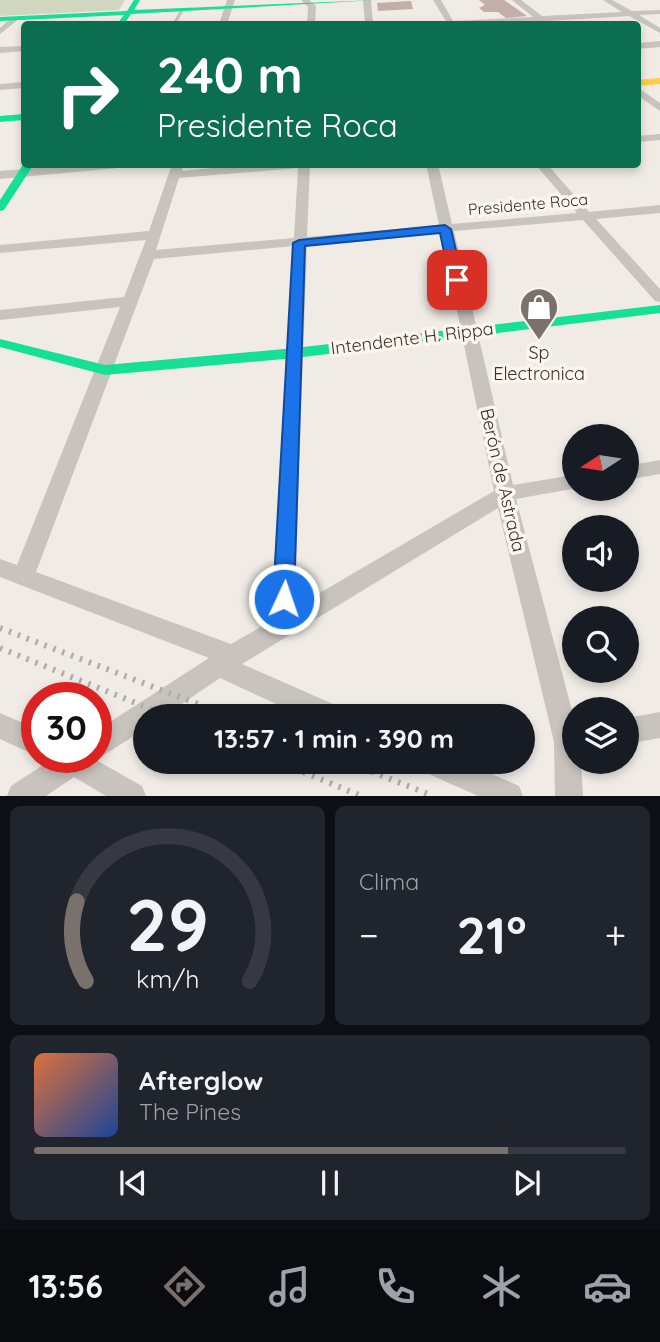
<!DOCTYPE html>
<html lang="es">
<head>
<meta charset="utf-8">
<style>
	body { margin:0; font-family:Quicksand,sans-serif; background:#20242c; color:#f1f3f6; height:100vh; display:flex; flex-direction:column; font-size:26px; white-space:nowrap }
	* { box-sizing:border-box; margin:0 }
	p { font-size:23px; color:#9ea1a6 }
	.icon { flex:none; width:38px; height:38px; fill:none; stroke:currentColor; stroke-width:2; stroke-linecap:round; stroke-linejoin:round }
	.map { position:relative; height:796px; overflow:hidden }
	.side { display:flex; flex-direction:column; gap:10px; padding:10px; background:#0d0f14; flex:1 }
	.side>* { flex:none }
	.banner { position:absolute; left:21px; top:21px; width:620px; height:147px; border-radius:7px; box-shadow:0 4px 10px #0003; background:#0b6e4f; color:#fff; overflow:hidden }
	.needle { width:46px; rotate:258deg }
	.buttons { position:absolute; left:562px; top:424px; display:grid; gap:14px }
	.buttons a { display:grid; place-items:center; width:77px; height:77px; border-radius:50%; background:#171b24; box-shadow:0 4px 10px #0003; font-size:35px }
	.speed { position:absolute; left:21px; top:682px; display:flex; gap:14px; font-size:35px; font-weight:700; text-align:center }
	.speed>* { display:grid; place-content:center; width:91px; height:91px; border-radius:50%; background:#171b24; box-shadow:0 4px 10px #0003; line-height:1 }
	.speed .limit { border:10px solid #d22; background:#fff; color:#111 }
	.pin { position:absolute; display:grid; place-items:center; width:60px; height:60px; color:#fff; margin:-30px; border-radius:14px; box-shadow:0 4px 10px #0006 }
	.me { position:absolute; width:77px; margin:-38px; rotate:3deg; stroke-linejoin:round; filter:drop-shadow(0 0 5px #0008) }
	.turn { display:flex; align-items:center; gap:24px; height:147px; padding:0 21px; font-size:32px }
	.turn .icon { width:91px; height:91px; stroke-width:2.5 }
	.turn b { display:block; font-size:49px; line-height:60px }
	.big { font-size:52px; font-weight:700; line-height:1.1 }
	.side .tile { flex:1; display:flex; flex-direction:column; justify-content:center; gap:10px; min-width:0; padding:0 24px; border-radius:10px; background:#20242c }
	.side .dial { align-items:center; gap:0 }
	.dial svg { height:182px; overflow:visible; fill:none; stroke:#363941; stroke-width:7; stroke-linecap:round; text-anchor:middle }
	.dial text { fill:#f1f3f6; stroke:none }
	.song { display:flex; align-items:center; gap:21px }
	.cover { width:84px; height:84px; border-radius:10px; background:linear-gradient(135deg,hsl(20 70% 55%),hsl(220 70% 35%)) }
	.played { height:7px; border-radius:4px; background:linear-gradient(90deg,#7a716c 80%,#363941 80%) }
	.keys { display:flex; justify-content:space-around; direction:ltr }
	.heat { display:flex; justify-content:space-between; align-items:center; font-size:38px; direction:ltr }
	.side .tiles { flex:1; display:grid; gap:10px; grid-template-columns:1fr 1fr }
	.tile:last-child { grid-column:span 2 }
	.trip { position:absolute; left:133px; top:704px; width:402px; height:70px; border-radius:35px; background:#171b24; box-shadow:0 4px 10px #0003; font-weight:700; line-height:70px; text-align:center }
	.tab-bar { display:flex; height:112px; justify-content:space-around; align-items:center; background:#090b0e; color:#9ea1a6 }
	.tab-bar .icon { width:49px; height:49px }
	.tab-bar .active { color:#7a716c }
	.tab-bar b { font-size:32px; color:#f1f3f6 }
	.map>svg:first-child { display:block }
</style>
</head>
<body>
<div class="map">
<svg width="660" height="796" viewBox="0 0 660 796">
	<rect width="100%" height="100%" fill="#f0ebe5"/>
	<!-- green -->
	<path fill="#d1d6bf" d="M0,0H125L119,10L0,16Z"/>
	<!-- building -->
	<g fill="#c3afa7">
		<path d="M479,0H504L527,16L506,18L498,12H484L479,8L485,5Z"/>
		<path d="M411,1L413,9L378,11L377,3Z"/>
	</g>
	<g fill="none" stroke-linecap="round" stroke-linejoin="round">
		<!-- lane -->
		<path fill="#c9c3be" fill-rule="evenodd" d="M181,9L184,10L176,24H172Z"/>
		<!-- street -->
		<g fill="#c9c3be" fill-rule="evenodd">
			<path d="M227,0H235L227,24H219Z"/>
			<path d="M301,0H309L316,6L315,24H307L308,7Z"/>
			<path d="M363,0H371L373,24H365Z"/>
			<path d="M433,0H441L453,21L533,17L512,0H521L542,16L622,12L603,0H612L632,11L660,10V14L639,15L660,28V33L629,16L547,21L543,23L538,21L437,24L446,21Z"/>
			<path d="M12,17L19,19L0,34V28Z"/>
			<path d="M660,41V47L637,49V43Z"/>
			<path d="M24,46V51L0,53V47Z"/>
			<path d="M24,82V88L0,90V84Z"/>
			<path d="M637,87L660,103V111L637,95Z"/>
			<path d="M660,134V140L637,142V136Z"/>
			<path d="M82,164H134L129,167L0,179V171Z"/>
			<path d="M172,164H184L182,171L255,164H310L307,237L439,225L426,164H438L452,224L577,213L535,164H547L589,212L660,205V213L596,219L660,289V302L655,301L583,220L454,231L513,485L574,475V488H577L516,499L574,718V761H581L583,796H555L554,742L498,508L242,664L340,707L344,716H302L220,678L164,716H145V729L96,760L142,786L146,796H106L74,777L46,796H7L11,786L54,758H96V731L209,658L0,577V559L17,565L120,307L0,320V310L124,297L146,240L0,253V245L149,231ZM298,168L294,238L156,250L179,178ZM441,233L494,491L294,608L307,245ZM293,246L271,621L231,644L36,572L154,259Z"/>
			<path d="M660,460V474L626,480V466Z"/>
			<path d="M660,712V738L626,744V718Z"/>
			<path d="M0,713L37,729V756L0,739Z"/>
			<path d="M419,761H463L519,786L523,796H478L422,771Z"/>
		</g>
		<!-- fast -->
		<g fill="#16e098" fill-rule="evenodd">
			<path d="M134,0H140L134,10L377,0L131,14L124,24H117L124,15L0,21V17L127,11Z"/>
			<path d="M24,114V120L0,122V116Z"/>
			<path d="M24,163L34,164L4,210L0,211V200Z"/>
			<path d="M660,305V313L295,358L105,375L0,347V339L105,365L295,348Z"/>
		</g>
		<!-- slow -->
		<path fill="#ffcf43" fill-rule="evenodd" d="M660,78V84L637,86V80Z"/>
		<!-- rail -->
		<g stroke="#b1aca8" stroke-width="6" stroke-dasharray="2.5 7" stroke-linecap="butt">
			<path d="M0,628L229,716"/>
			<path d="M0,648L168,716"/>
			<path d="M277,761L361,796"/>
			<path d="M345,761L433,796"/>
		</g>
	</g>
	<!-- route -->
	<path fill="#1a73e8" stroke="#114b97" stroke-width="2" d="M445,225L451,229L463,280L457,284L450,280L440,233L305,246L294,599L291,605L284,607L276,605L273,599L293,243L299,240Z"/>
	<!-- icons -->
	<defs>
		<g id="shop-pin" transform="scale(2.0125)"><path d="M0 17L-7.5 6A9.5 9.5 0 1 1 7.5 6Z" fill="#7a716c" stroke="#fbf5ee"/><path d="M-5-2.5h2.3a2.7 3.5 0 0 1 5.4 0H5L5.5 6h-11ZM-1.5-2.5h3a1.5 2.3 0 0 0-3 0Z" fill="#fff"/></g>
	</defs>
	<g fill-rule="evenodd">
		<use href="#shop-pin" x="539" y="307"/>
	</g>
	<g text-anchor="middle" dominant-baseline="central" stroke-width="7" stroke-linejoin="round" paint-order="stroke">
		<!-- far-street labels -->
		<g font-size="16" fill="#3b302b" stroke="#fbf5ee">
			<text transform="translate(528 204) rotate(-5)">Presidente Roca</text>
		</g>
		<!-- street labels -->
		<g font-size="18" fill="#3b302b" stroke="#fbf5ee">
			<text transform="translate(412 338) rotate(-7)">Intendente H. Rippa</text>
			<text transform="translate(503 480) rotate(77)">Berón de Astrada</text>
		</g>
		<!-- poi labels -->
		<g font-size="18" fill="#3b302b" stroke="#fbf5ee">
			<text x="539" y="352">Sp<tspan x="539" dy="21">Electronica</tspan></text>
		</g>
	</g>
</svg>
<div class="buttons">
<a><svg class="needle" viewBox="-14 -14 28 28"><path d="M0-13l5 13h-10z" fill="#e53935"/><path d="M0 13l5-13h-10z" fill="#9ea1a6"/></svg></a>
<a><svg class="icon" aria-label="sound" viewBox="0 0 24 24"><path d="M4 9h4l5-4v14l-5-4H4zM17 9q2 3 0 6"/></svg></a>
<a><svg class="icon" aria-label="search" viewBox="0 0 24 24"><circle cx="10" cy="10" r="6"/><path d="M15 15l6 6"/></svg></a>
<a><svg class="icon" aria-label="layers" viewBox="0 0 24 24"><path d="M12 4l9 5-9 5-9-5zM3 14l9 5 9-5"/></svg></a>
</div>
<div class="speed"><div class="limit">30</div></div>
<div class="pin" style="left:457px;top:280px;background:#d93025"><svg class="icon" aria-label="arrive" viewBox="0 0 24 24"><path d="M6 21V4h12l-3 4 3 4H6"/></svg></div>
<svg class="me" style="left:284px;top:599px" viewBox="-20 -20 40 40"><circle r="17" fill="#1a73e8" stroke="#fff" stroke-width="3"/><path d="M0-11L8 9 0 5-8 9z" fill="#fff"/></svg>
<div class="trip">13:57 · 1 min · 390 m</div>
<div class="banner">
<div class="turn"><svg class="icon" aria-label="right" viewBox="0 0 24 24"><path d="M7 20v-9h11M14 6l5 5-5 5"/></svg><div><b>240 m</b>Presidente Roca</div></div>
</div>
</div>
<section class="side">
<div class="tiles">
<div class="tile dial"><svg viewBox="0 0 100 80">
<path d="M14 69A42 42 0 1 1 86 69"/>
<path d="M14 69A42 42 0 0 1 10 34" stroke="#7a716c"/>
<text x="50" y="56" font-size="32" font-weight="700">29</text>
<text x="50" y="72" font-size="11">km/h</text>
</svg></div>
<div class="tile"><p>Clima</p>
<div class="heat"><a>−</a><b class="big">21°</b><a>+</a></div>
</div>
<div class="tile">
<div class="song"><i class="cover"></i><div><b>Afterglow</b><p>The Pines</p></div></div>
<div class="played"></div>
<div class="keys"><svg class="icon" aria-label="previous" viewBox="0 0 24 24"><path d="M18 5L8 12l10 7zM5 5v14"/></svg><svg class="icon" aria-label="pause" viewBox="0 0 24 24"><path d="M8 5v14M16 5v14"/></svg><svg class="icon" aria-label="next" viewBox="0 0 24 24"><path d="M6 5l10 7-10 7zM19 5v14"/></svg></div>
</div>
</div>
</section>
<nav class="tab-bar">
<b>13:56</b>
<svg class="icon active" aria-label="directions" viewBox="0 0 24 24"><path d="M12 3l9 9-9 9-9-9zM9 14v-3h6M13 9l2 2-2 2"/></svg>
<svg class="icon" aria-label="music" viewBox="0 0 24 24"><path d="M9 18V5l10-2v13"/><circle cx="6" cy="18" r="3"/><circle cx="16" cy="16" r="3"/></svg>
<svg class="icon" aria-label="phone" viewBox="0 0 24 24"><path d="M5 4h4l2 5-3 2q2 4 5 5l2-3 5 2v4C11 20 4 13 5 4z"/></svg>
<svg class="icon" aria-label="climate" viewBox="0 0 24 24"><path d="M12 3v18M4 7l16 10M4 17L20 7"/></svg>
<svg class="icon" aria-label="car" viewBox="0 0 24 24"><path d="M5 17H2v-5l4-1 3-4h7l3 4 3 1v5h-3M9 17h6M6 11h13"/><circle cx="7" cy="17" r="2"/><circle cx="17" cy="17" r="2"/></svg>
</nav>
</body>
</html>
